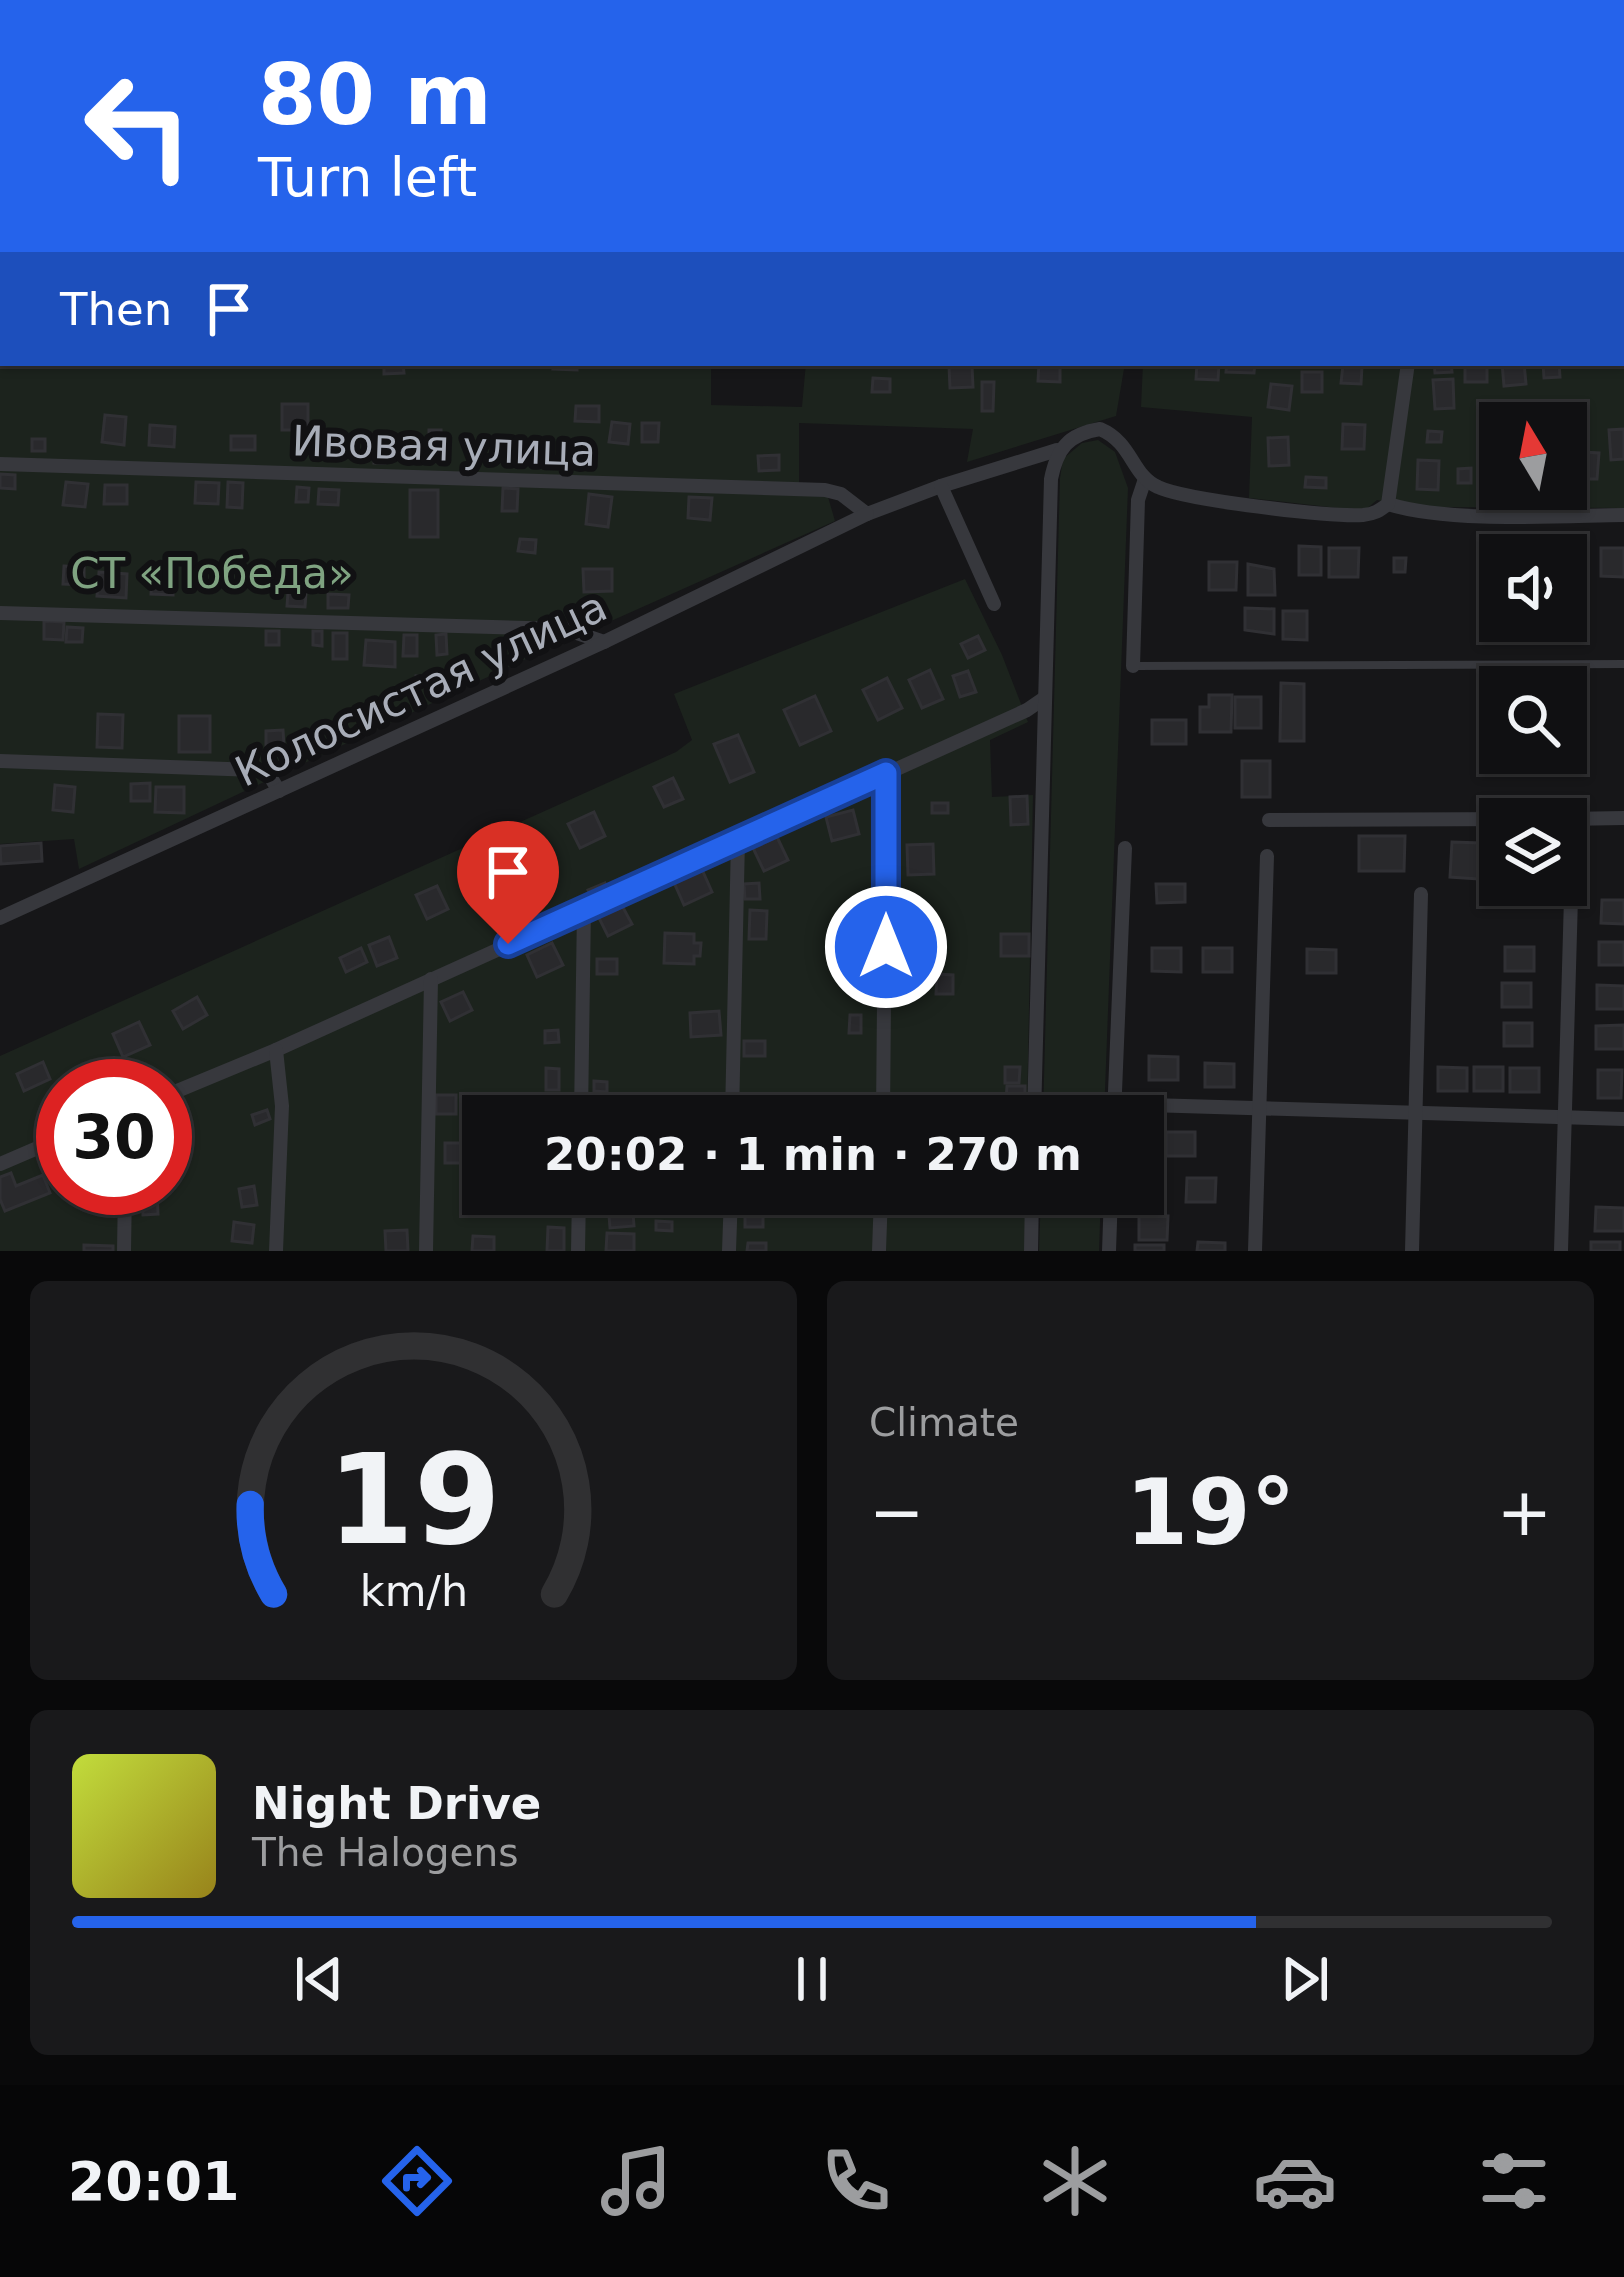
<!DOCTYPE html>
<html lang="en">
<head>
<meta charset="utf-8">
<style>
	body { margin:0; font-family:"DejaVu Sans",sans-serif; background:#19191b; color:#f1f3f6; height:100vh; display:flex; flex-direction:column; font-size:45px; white-space:nowrap }
	* { box-sizing:border-box; margin:0 }
	p { font-size:39px; color:#9c9d9f }
	.icon { flex:none; width:66px; height:66px; fill:none; stroke:currentColor; stroke-width:2; stroke-linecap:round; stroke-linejoin:round }
	.map { position:relative; height:1251px; overflow:hidden }
	.sheet { display:flex; flex-direction:column; gap:30px; padding:30px; background:#09090a; flex:1 }
	.sheet>* { flex:none }
	.banner { position:absolute; left:0px; top:0px; width:1626px; height:366px; box-shadow:0 3px 9px #0004,0 0 0 3px #303032; background:#2563eb; color:#fff; overflow:hidden }
	.needle { width:78px; rotate:350deg }
	.buttons { position:absolute; left:1479px; top:402px; display:grid; gap:24px }
	.buttons a { display:grid; place-items:center; width:108px; height:108px; border-radius:0px; background:#101012; box-shadow:0 3px 9px #0004,0 0 0 3px #303032; font-size:60px }
	.speed { position:absolute; left:36px; top:1059px; display:flex; gap:24px; font-size:60px; font-weight:700; text-align:center }
	.speed>* { display:grid; place-content:center; width:156px; height:156px; border-radius:50%; background:#101012; box-shadow:0 3px 9px #0004,0 0 0 3px #303032; line-height:1 }
	.speed .limit { border:18px solid #d22; background:#fff; color:#111 }
	.pin { position:absolute; display:grid; place-items:center; width:102px; height:102px; color:#fff; margin:-123px -51px; border-radius:50% 50% 50% 0; rotate:-45deg; box-shadow:0 0 12px #0007 }
	.pin .icon { rotate:45deg }
	.me { position:absolute; width:132px; margin:-66px; rotate:0deg; stroke-linejoin:round; filter:drop-shadow(0 0 9px #0008) }
	.turn { display:flex; align-items:center; gap:42px; height:252px; padding:0 60px; font-size:54px }
	.turn .icon { width:156px; height:156px; stroke-width:2.5 }
	.turn b { display:block; font-size:84px; line-height:102px }
	.then { display:flex; align-items:center; height:114px; padding:0 60px; background:#0003; gap:24px; font-size:45px }
	.big { font-size:90px; font-weight:700; line-height:1.1 }
	.sheet .tile { flex:1; display:flex; flex-direction:column; justify-content:center; gap:18px; min-width:0; padding:0 42px; border-radius:18px; background:#19191b }
	.sheet .dial { align-items:center; gap:0 }
	.dial svg { height:312px; overflow:visible; fill:none; stroke:#303032; stroke-width:7; stroke-linecap:round; text-anchor:middle }
	.dial text { fill:#f1f3f6; stroke:none }
	.song { display:flex; align-items:center; gap:36px }
	.cover { width:144px; height:144px; border-radius:18px; background:linear-gradient(135deg,hsl(70 70% 55%),hsl(50 70% 35%)) }
	.played { height:12px; border-radius:6px; background:linear-gradient(90deg,#2563eb 80%,#303032 80%) }
	.keys { display:flex; justify-content:space-around; direction:ltr }
	.heat { display:flex; justify-content:space-between; align-items:center; font-size:66px; direction:ltr }
	.sheet .tiles { flex:1; display:grid; gap:30px; grid-template-columns:1fr 1fr }
	.tile:last-child { grid-column:span 2 }
	.trip { position:absolute; left:462px; top:1095px; width:702px; height:120px; border-radius:0px; background:#101012; box-shadow:0 3px 9px #0004,0 0 0 3px #303032; font-weight:700; line-height:120px; text-align:center }
	.menu { display:flex; height:192px; justify-content:space-around; align-items:center; background:#060607; color:#9c9d9f }
	.menu .icon { width:84px; height:84px }
	.menu .current { color:#2563eb }
	.menu b { font-size:54px; color:#f1f3f6 }
	.map>svg:first-child { display:block }
</style>
</head>
<body>
<div class="map">
<svg width="1624" height="1251" viewBox="0 0 1624 1251">
	<rect width="100%" height="100%" fill="#161618"/>
	<!-- green -->
	<g fill="#1c231d" fill-rule="evenodd">
		<path d="M0,0H607L3,3V244Z"/>
		<path d="M622,0H1624V508L1408,507L1377,500L1364,511L1249,498L1252,417L1141,407L1143,363H1623V3H622ZM1500,423H1566V489H1500Z"/>
		<path d="M0,314L3,363H711V405L802,407L806,363H1125L1116,416L967,462L973,429L799,423V495L828,497L835,521L526,659L79,869L74,839L0,844Z"/>
		<path d="M1098,440L1115,452L1128,488L1104,1116H1043L1060,478L1063,459L1082,443Z"/>
		<path d="M965,579L1002,655L1028,722L990,740L992,797L1033,795L1027,1116H483V1194H1026L1025,1251H0V1056L676,752L692,740L674,694ZM63,1086H165V1188H63Z"/>
		<path d="M1041,1194H1101L1099,1251H1039Z"/>
	</g>
	<!-- building -->
	<g fill="#29292c" stroke="#303034" stroke-width="3">
		<path d="M384,363H403L404,373L384,374Z"/>
		<path d="M554,363H577V370L553,369Z"/>
		<path d="M1039,363H1060V382L1038,381Z"/>
		<path d="M1197,363H1219L1218,380L1196,379Z"/>
		<path d="M1227,363H1255L1254,373L1226,372Z"/>
		<path d="M1434,363H1451L1452,372L1435,373Z"/>
		<rect x="1465" y="363" width="22" height="19"/>
		<path d="M1502,363H1524L1526,384L1504,386Z"/>
		<path d="M1543,363H1559L1560,377L1544,378Z"/>
		<path d="M1343,365L1362,366L1361,384L1341,383Z"/>
		<path d="M949,366H972L973,387L950,388Z"/>
		<rect x="1302" y="372" width="20" height="20"/>
		<path d="M873,378L890,379V392H872Z"/>
		<path d="M1453,379L1454,408L1435,409L1433,380Z"/>
		<path d="M982,382H994L993,411H982Z"/>
		<path d="M1271,384L1292,386L1289,410L1268,407Z"/>
		<rect x="282" y="404" width="26" height="26"/>
		<path d="M576,406H599V422L575,421Z"/>
		<path d="M105,415L126,417L124,445L102,442Z"/>
		<path d="M612,422L630,424L628,444L609,442Z"/>
		<path d="M642,423H659L658,442H642Z"/>
		<path d="M1343,424L1365,425L1364,449H1342Z"/>
		<path d="M150,425L175,427L174,447L149,445Z"/>
		<path d="M1624,429V459L1611,460L1609,430Z"/>
		<rect x="429" y="430" width="12" height="15"/>
		<path d="M1428,431L1442,432L1441,442H1427Z"/>
		<path d="M367,434H376V441H383L385,463H374V455H366Z"/>
		<rect x="231" y="436" width="24" height="14"/>
		<path d="M319,437L333,438L332,453H319Z"/>
		<path d="M1288,437L1289,465L1269,466L1268,438Z"/>
		<rect x="32" y="439" width="13" height="12"/>
		<path d="M1583,452L1599,453L1597,479H1581Z"/>
		<path d="M779,455V470L759,471L758,456Z"/>
		<rect x="1566" y="455" width="6" height="24"/>
		<path d="M1418,460L1439,461L1438,490L1417,489Z"/>
		<path d="M1471,468V483H1458V469Z"/>
		<path d="M0,474L15,475V489L0,488Z"/>
		<path d="M1306,477L1326,478V488L1305,487Z"/>
		<path d="M1497,478L1500,479V489H1508L1507,501L1495,499Z"/>
		<path d="M66,482L88,484L85,507L63,505Z"/>
		<path d="M196,482L219,483L218,504L195,503Z"/>
		<path d="M228,482L243,483L242,508L227,507Z"/>
		<path d="M105,485H127V504H104Z"/>
		<path d="M297,487L309,488L308,502H296Z"/>
		<path d="M503,488L518,489L517,511H502Z"/>
		<path d="M319,489L339,490L338,505L318,504Z"/>
		<rect x="410" y="490" width="28" height="47"/>
		<path d="M589,494L612,497L608,527L586,524Z"/>
		<path d="M689,497L712,498L710,520L688,518Z"/>
		<path d="M520,539L536,540L535,553L518,551Z"/>
		<path d="M1299,546L1321,547V575H1299Z"/>
		<path d="M1556,547H1577V573H1566V555H1555Z"/>
		<path d="M1329,548H1359L1358,577H1329Z"/>
		<path d="M1601,548H1624V577L1601,576Z"/>
		<path d="M1394,558H1406L1405,572H1394Z"/>
		<path d="M1209,562H1237L1236,590H1209Z"/>
		<path d="M1248,564L1274,569L1275,595H1248Z"/>
		<path d="M64,566L84,567V585L63,584Z"/>
		<path d="M583,569H612V591L584,592Z"/>
		<path d="M99,572L127,574L126,598L97,596Z"/>
		<path d="M152,572H173V595L151,594Z"/>
		<path d="M288,592L306,593L305,607L287,606Z"/>
		<path d="M328,594L349,595L348,608H328Z"/>
		<path d="M1245,608L1274,609V634L1245,630Z"/>
		<path d="M1283,611H1307V640L1283,639Z"/>
		<path d="M44,621L64,622L63,640L44,639Z"/>
		<path d="M67,627L83,628L82,642H66Z"/>
		<rect x="266" y="631" width="13" height="14"/>
		<path d="M313,631H322V646L313,645Z"/>
		<rect x="333" y="633" width="14" height="26"/>
		<path d="M446,634L447,654L437,655L436,635Z"/>
		<path d="M404,635H417V656H403Z"/>
		<path d="M978,636L985,650L968,658L961,644Z"/>
		<path d="M366,640L395,642V667L364,665Z"/>
		<path d="M469,665L473,681L453,686L450,669Z"/>
		<path d="M930,670L943,699L922,708L909,680Z"/>
		<path d="M968,671L976,692L960,697L953,676Z"/>
		<path d="M416,676L432,678L431,688L415,685Z"/>
		<path d="M887,678L902,708L878,720L863,690Z"/>
		<path d="M1281,683L1304,684V741H1280Z"/>
		<path d="M1209,695H1232L1231,732H1200V707H1209Z"/>
		<path d="M815,696L831,731L800,745L784,710Z"/>
		<rect x="1235" y="697" width="26" height="31"/>
		<path d="M98,714L123,715L122,748L97,747Z"/>
		<rect x="179" y="716" width="31" height="36"/>
		<rect x="1152" y="720" width="34" height="24"/>
		<path d="M283,730L284,746L266,747V731Z"/>
		<path d="M738,735L754,772L730,782L714,744Z"/>
		<rect x="1242" y="761" width="28" height="36"/>
		<path d="M673,778L683,799L664,807L654,787Z"/>
		<path d="M150,783V801H131V784Z"/>
		<path d="M55,785L75,787L73,812L53,810Z"/>
		<path d="M156,787H184V813L155,812Z"/>
		<path d="M1027,796L1028,824L1011,825L1010,797Z"/>
		<rect x="932" y="803" width="16" height="10"/>
		<path d="M853,810L859,834L832,841L826,817Z"/>
		<path d="M594,812L605,836L580,848L568,824Z"/>
		<path d="M1359,836H1405L1404,871H1359Z"/>
		<path d="M777,837L788,860L764,871L753,848Z"/>
		<path d="M1452,842L1480,843L1478,879L1450,877Z"/>
		<path d="M41,843L42,861L1,864L0,846Z"/>
		<path d="M933,844L934,874L908,875L907,845Z"/>
		<path d="M700,865L712,892L684,905L672,878Z"/>
		<path d="M605,883L608,890L591,897L588,890Z"/>
		<path d="M759,883L760,899H745L744,884Z"/>
		<path d="M1156,884H1185V902L1157,903Z"/>
		<path d="M437,886L448,909L427,919L416,895Z"/>
		<path d="M1602,900H1624V924L1601,923Z"/>
		<path d="M620,902L632,924L608,936L597,914Z"/>
		<path d="M750,910L767,911L766,939H749Z"/>
		<path d="M665,933L694,934V943H701L700,956H694V964L664,963Z"/>
		<rect x="1001" y="934" width="28" height="22"/>
		<path d="M389,937L397,958L377,966L369,945Z"/>
		<rect x="1599" y="942" width="25" height="23"/>
		<path d="M552,943L563,965L537,977L527,955Z"/>
		<path d="M913,944V967H896V945Z"/>
		<rect x="1505" y="947" width="29" height="24"/>
		<path d="M361,948L367,962L346,972L340,958Z"/>
		<path d="M1152,948H1181V972L1152,971Z"/>
		<rect x="1203" y="948" width="29" height="24"/>
		<path d="M1307,949L1336,950V973H1307Z"/>
		<rect x="597" y="959" width="20" height="15"/>
		<path d="M937,974L953,975V994H936Z"/>
		<rect x="1502" y="983" width="29" height="24"/>
		<path d="M1597,985L1624,986V1009H1597Z"/>
		<path d="M463,992L472,1010L450,1021L441,1002Z"/>
		<path d="M197,997L207,1015L183,1029L173,1011Z"/>
		<path d="M719,1011L721,1035L691,1037L690,1013Z"/>
		<path d="M850,1015H861V1033H849Z"/>
		<path d="M139,1022L150,1045L123,1057L113,1034Z"/>
		<rect x="1504" y="1023" width="28" height="23"/>
		<path d="M1624,1025V1049H1596V1026Z"/>
		<path d="M558,1030L559,1042L545,1043V1031Z"/>
		<rect x="744" y="1041" width="21" height="15"/>
		<path d="M1149,1056L1178,1057V1080H1149Z"/>
		<path d="M43,1062L50,1079L24,1091L17,1074Z"/>
		<path d="M1205,1063L1234,1064V1087H1205Z"/>
		<path d="M1005,1067H1020L1019,1083H1005Z"/>
		<path d="M1438,1067L1467,1068V1091H1438Z"/>
		<rect x="1474" y="1067" width="29" height="24"/>
		<path d="M546,1068L559,1069V1090H546Z"/>
		<rect x="1510" y="1068" width="29" height="24"/>
		<path d="M1598,1070H1622L1621,1098H1598Z"/>
		<path d="M594,1081L607,1082V1092L594,1091Z"/>
		<path d="M1007,1086H1025V1101L1006,1100Z"/>
		<rect x="436" y="1095" width="20" height="19"/>
		<path d="M594,1096L610,1097V1113L593,1112Z"/>
		<path d="M897,1102H912L911,1116L897,1115Z"/>
		<path d="M267,1110L270,1119L255,1125L252,1115Z"/>
		<rect x="1166" y="1132" width="29" height="24"/>
		<path d="M1143,1133H1161L1160,1157L1143,1156Z"/>
		<rect x="445" y="1143" width="19" height="20"/>
		<path d="M11,1173L16,1186L43,1175L50,1193L5,1211L0,1199V1177Z"/>
		<path d="M1187,1178H1216L1215,1202H1186Z"/>
		<path d="M254,1186L257,1205L242,1207L239,1189Z"/>
		<path d="M92,1188L93,1201L82,1202L81,1189Z"/>
		<path d="M157,1192L158,1214L143,1215L142,1193Z"/>
		<path d="M693,1194H714L712,1207L692,1205Z"/>
		<path d="M834,1194H862V1208H833Z"/>
		<path d="M1008,1198H1020L1019,1212L1008,1211Z"/>
		<path d="M632,1200L634,1226L610,1228L608,1202Z"/>
		<path d="M1596,1207L1624,1208V1231H1595Z"/>
		<path d="M763,1212V1227H745V1213Z"/>
		<path d="M1139,1216H1168L1167,1240H1139Z"/>
		<path d="M656,1221L672,1222V1231L656,1230Z"/>
		<path d="M234,1222L254,1225L252,1243L232,1241Z"/>
		<path d="M548,1227L564,1228V1251H547Z"/>
		<path d="M407,1230L408,1251H386L385,1231Z"/>
		<path d="M607,1233L634,1234V1251H606Z"/>
		<path d="M473,1236L494,1237V1251H472Z"/>
		<path d="M1198,1242L1225,1243V1251H1197Z"/>
		<rect x="1591" y="1242" width="29" height="9"/>
		<path d="M748,1243H766V1251H747Z"/>
		<path d="M84,1245L113,1246V1251H84Z"/>
		<rect x="1135" y="1245" width="29" height="6"/>
	</g>
	<g fill="none" stroke-linecap="round" stroke-linejoin="round">
		<!-- lane -->
		<path stroke="#37383d" stroke-width="8" d="M1135,666L1624,664"/>
		<!-- street -->
		<g stroke="#37383d" stroke-width="14">
			<path d="M100,3V0"/>
			<path d="M616,3V0"/>
			<path d="M1432,3L1433,0"/>
			<path d="M0,73H3"/>
			<path d="M1623,120H1624"/>
			<path d="M0,247H3"/>
			<path d="M0,305H3"/>
			<path d="M1623,317H1624"/>
			<path d="M0,464L825,490L841,494L867,514L941,486L1057,450"/>
			<path d="M941,486L994,604"/>
			<path d="M1388,504C1450,523 1557,516 1624,515"/>
			<path d="M0,613L565,629L604,642"/>
			<path d="M1133,666L1138,500L1145,479"/>
			<path d="M0,761L259,770L271,778L279,791"/>
			<path d="M1566,819L1624,818"/>
			<path d="M1269,820L1538,819"/>
			<path d="M0,918L604,642L867,514"/>
			<path d="M165,1096L276,1050L1027,710L1043,699"/>
			<path d="M1115,1104L1624,1119"/>
			<path d="M581,1116L584,908"/>
			<path d="M732,1116L738,839"/>
			<path d="M883,1116L886,773"/>
			<path d="M1034,1116L1051,479C1057,449 1068,434 1100,429C1133,443 1131,475 1158,487C1185,500 1330,517 1363,515C1374,514 1379,511 1388,504L1408,363"/>
			<path d="M1114,1116L1125,848"/>
			<path d="M0,1164L63,1137"/>
			<path d="M124,1251L125,1188"/>
			<path d="M276,1251L282,1106L276,1050"/>
			<path d="M426,1251L431,979"/>
			<path d="M578,1251L579,1194"/>
			<path d="M729,1251L731,1194"/>
			<path d="M879,1251L881,1194"/>
			<path d="M1031,1251L1032,1194"/>
			<path d="M1109,1251L1111,1194"/>
			<path d="M1255,1251L1267,856"/>
			<path d="M1412,1251L1421,894"/>
			<path d="M1561,1251L1572,862"/>
		</g>
	</g>
	<g fill="none" stroke-linecap="round" stroke-linejoin="round">
		<!-- route casing -->
		<g stroke="#184099" stroke-width="30">
			<path id="route" d="M508,944L886,773V947"/>
		</g>
		<!-- route -->
		<use href="#route" stroke="#2563eb" stroke-width="21"/>
	</g>
	<g text-anchor="middle" dominant-baseline="central" stroke-width="12" stroke-linejoin="round" paint-order="stroke">
		<!-- street labels -->
		<g font-size="42" fill="#a8adb8" stroke="#111113">
			<text transform="translate(444 446) rotate(2)">Ивовая улица</text>
			<text transform="translate(421 689) rotate(-25)">Колосистая улица</text>
		</g>
		<!-- park labels -->
		<g font-size="42" fill="#7fa381" stroke="#111113">
			<text x="212" y="573">СТ «Победа»</text>
		</g>
	</g>
</svg>
<div class="buttons">
<a><svg class="needle" viewBox="-14 -14 28 28"><path d="M0-13l5 13h-10z" fill="#e53935"/><path d="M0 13l5-13h-10z" fill="#9c9d9f"/></svg></a>
<a><svg class="icon" aria-label="sound" viewBox="0 0 24 24"><path d="M4 9h4l5-4v14l-5-4H4zM17 9q2 3 0 6"/></svg></a>
<a><svg class="icon" aria-label="search" viewBox="0 0 24 24"><circle cx="10" cy="10" r="6"/><path d="M15 15l6 6"/></svg></a>
<a><svg class="icon" aria-label="layers" viewBox="0 0 24 24"><path d="M12 4l9 5-9 5-9-5zM3 14l9 5 9-5"/></svg></a>
</div>
<div class="speed"><div class="limit">30</div></div>
<div class="pin" style="left:508px;top:944px;background:#d93025"><svg class="icon" aria-label="arrive" viewBox="0 0 24 24"><path d="M6 21V4h12l-3 4 3 4H6"/></svg></div>
<svg class="me" style="left:886px;top:947px" viewBox="-20 -20 40 40"><circle r="17" fill="#2563eb" stroke="#fff" stroke-width="3"/><path d="M0-11L8 9 0 5-8 9z" fill="#fff"/></svg>
<div class="trip">20:02 · 1 min · 270 m</div>
<div class="banner">
<div class="turn"><svg class="icon" aria-label="left" viewBox="0 0 24 24"><path d="M17 20v-9H6M10 6l-5 5 5 5"/></svg><div><b>80 m</b>Turn left</div></div>
<div class="then">Then<svg class="icon" aria-label="arrive" viewBox="0 0 24 24"><path d="M6 21V4h12l-3 4 3 4H6"/></svg></div>
</div>
</div>
<section class="sheet">
<div class="tiles">
<div class="tile dial"><svg viewBox="0 0 100 80">
<path d="M14 69A42 42 0 1 1 86 69"/>
<path d="M14 69A42 42 0 0 1 8 46" stroke="#2563eb"/>
<text x="50" y="56" font-size="32" font-weight="700">19</text>
<text x="50" y="72" font-size="11">km/h</text>
</svg></div>
<div class="tile"><p>Climate</p>
<div class="heat"><a>−</a><b class="big">19°</b><a>+</a></div>
</div>
<div class="tile">
<div class="song"><i class="cover"></i><div><b>Night Drive</b><p>The Halogens</p></div></div>
<div class="played"></div>
<div class="keys"><svg class="icon" aria-label="previous" viewBox="0 0 24 24"><path d="M18 5L8 12l10 7zM5 5v14"/></svg><svg class="icon" aria-label="pause" viewBox="0 0 24 24"><path d="M8 5v14M16 5v14"/></svg><svg class="icon" aria-label="next" viewBox="0 0 24 24"><path d="M6 5l10 7-10 7zM19 5v14"/></svg></div>
</div>
</div>
</section>
<nav class="menu">
<b>20:01</b>
<svg class="icon current" aria-label="directions" viewBox="0 0 24 24"><path d="M12 3l9 9-9 9-9-9zM9 14v-3h6M13 9l2 2-2 2"/></svg>
<svg class="icon" aria-label="music" viewBox="0 0 24 24"><path d="M9 18V5l10-2v13"/><circle cx="6" cy="18" r="3"/><circle cx="16" cy="16" r="3"/></svg>
<svg class="icon" aria-label="phone" viewBox="0 0 24 24"><path d="M5 4h4l2 5-3 2q2 4 5 5l2-3 5 2v4C11 20 4 13 5 4z"/></svg>
<svg class="icon" aria-label="climate" viewBox="0 0 24 24"><path d="M12 3v18M4 7l16 10M4 17L20 7"/></svg>
<svg class="icon" aria-label="car" viewBox="0 0 24 24"><path d="M5 17H2v-5l4-1 3-4h7l3 4 3 1v5h-3M9 17h6M6 11h13"/><circle cx="7" cy="17" r="2"/><circle cx="17" cy="17" r="2"/></svg>
<svg class="icon" aria-label="filters" viewBox="0 0 24 24"><path d="M4 7h16M4 17h16"/><circle cx="9" cy="7" r="2"/><circle cx="15" cy="17" r="2"/></svg>
</nav>
</body>
</html>
